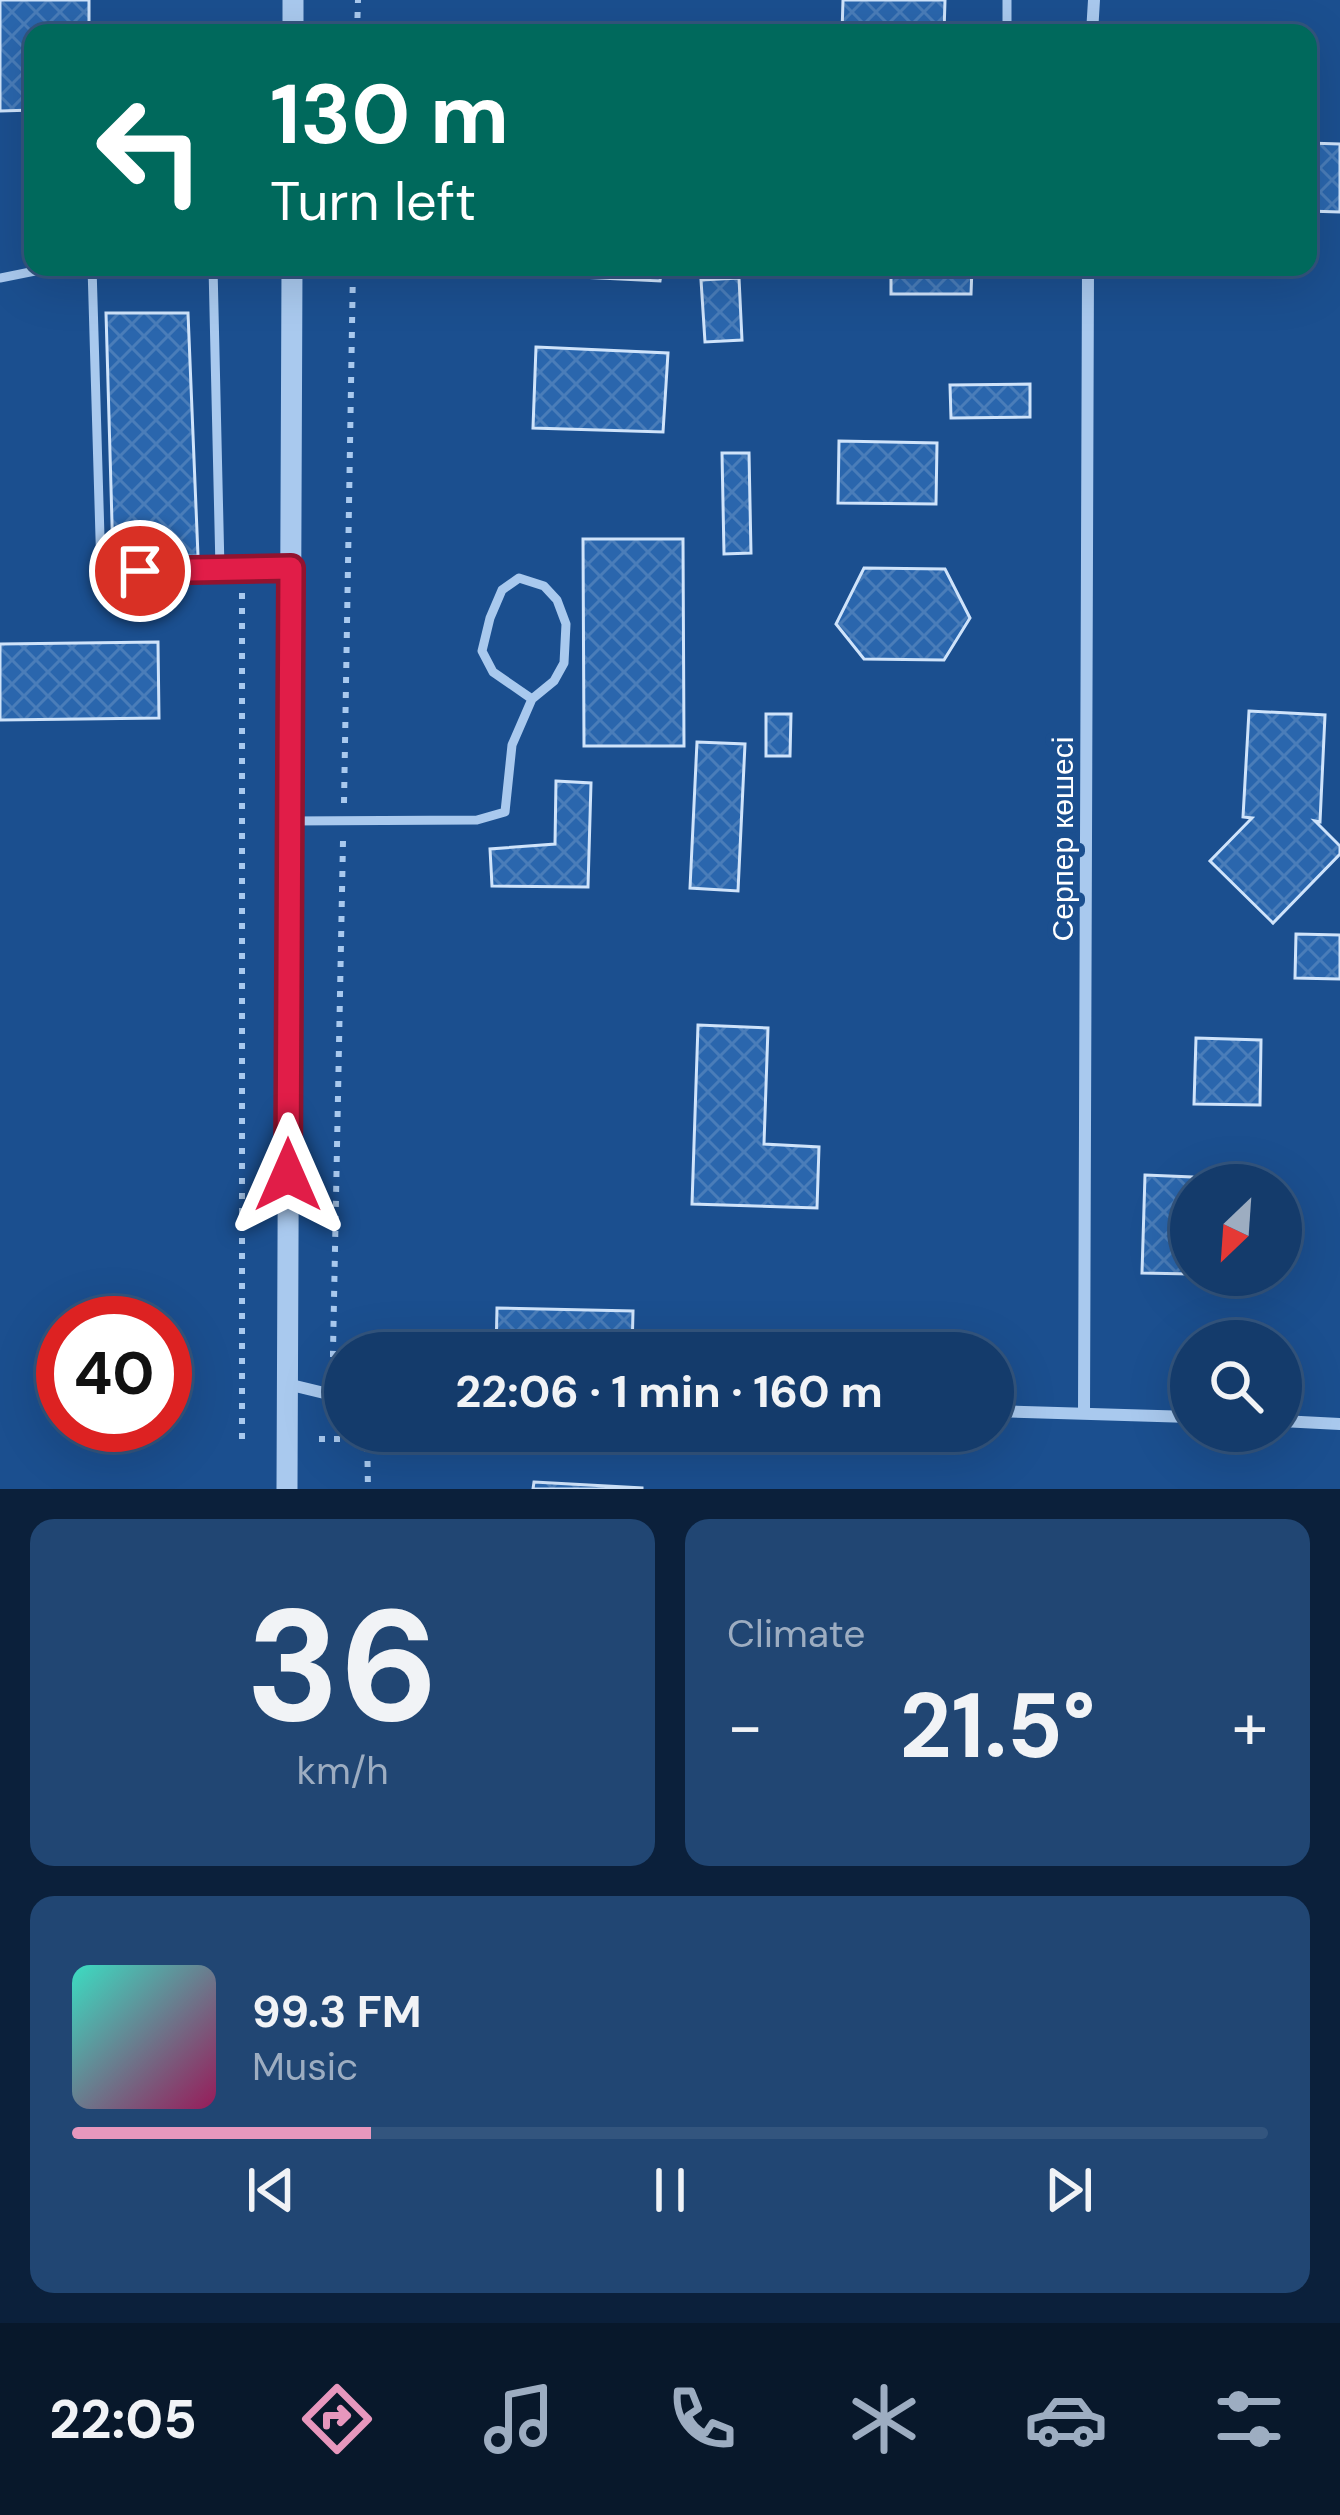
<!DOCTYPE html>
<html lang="en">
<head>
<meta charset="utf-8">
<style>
	body { margin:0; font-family:"DM Sans",sans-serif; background:#214673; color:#f1f3f6; height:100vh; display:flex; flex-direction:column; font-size:45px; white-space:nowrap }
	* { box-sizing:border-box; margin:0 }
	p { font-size:39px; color:#9dadc1 }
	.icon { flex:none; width:66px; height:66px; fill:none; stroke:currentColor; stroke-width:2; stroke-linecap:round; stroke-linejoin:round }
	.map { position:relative; height:1489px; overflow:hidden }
	.panel { display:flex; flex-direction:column; gap:30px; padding:30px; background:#0b203b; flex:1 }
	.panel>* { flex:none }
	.top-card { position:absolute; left:24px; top:24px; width:1293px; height:252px; border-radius:24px; box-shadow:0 12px 48px #0002,0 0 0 3px #33557e; background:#00695c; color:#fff; overflow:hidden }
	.needle { width:78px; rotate:205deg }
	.controls { position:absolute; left:1170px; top:1164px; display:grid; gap:24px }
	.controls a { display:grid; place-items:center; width:132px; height:132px; border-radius:50%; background:#143b6b; box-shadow:0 12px 48px #0002,0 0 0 3px #33557e; font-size:60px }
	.speed { position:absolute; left:36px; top:1296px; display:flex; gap:24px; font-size:60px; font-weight:700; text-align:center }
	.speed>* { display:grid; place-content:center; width:156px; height:156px; border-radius:50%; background:#143b6b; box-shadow:0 12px 48px #0002,0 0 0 3px #33557e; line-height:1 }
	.speed .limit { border:18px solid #d22; background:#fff; color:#111 }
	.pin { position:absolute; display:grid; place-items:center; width:102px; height:102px; color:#fff; margin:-51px; border:6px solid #fff; border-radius:50%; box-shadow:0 3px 12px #0007 }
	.me { position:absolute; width:132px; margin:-66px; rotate:0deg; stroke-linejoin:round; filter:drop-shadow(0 0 9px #0008) }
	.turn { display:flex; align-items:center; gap:42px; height:252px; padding:0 48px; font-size:54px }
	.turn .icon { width:156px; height:156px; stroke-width:2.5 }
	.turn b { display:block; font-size:84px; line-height:102px }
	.big { font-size:90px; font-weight:700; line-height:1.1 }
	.panel .card { flex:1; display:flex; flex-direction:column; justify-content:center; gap:18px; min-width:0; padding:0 42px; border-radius:24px; background:#214673 }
	.panel .dial { align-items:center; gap:0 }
	.dial b { font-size:156px; line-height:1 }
	.song { display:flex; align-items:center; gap:36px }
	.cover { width:144px; height:144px; border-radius:18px; background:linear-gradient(135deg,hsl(170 70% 55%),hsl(330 70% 35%)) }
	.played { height:12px; border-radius:6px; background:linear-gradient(90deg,#e797bd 25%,#33557e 25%) }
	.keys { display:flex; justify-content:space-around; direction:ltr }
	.heat { display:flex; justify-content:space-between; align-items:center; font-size:66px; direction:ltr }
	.panel .tiles { flex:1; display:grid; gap:30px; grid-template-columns:1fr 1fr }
	.card:last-child { grid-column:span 2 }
	.trip { position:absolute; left:324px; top:1332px; width:690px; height:120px; border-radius:60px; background:#143b6b; box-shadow:0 12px 48px #0002,0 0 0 3px #33557e; font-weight:700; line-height:120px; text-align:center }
	.dock { display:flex; height:192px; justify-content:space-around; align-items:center; background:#08182b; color:#9dadc1 }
	.dock .icon { width:84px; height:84px }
	.dock .on { color:#e797bd }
	.dock b { font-size:54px; color:#f1f3f6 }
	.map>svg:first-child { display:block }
</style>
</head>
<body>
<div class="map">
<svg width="1340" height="1489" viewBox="0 0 1340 1489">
	<defs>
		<pattern id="building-cross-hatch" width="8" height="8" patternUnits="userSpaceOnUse" patternTransform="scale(3)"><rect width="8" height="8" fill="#2a66ad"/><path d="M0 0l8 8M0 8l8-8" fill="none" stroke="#4a7db9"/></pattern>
	</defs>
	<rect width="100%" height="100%" fill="#1b4f8f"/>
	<!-- building -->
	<g fill="url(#building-cross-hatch)" stroke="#cfe3fa" stroke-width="3">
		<path d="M0,0H89V33H33V110L0,111Z"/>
		<path d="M843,0H945L944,33H842Z"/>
		<path d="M1308,143L1340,144V212L1308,211Z"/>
		<path d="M540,267H662L660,281L540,275Z"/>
		<path d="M891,267H972L971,294H891Z"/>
		<path d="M739,278L742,340L705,342L701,280Z"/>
		<path d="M106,313H188L198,556L113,558Z"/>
		<path d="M536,347L668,353L663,432L533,428Z"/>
		<path d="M1030,384V417L951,418L950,385Z"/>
		<path d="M839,441L937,443L936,504L838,503Z"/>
		<path d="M722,453H749L751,553L724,554Z"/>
		<path d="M583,539H683L684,746H584Z"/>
		<path d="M864,568L945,569L970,618L944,660L864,659L836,624Z"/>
		<path d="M158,642L159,718L0,720V644Z"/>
		<path d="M1249,711L1325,715L1320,822L1315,821L1340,846V854L1273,923L1210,861L1252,818L1243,817Z"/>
		<path d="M766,714H791L790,756H766Z"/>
		<path d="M697,742L745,744L738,891L690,888Z"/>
		<path d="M556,781L591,783L588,887L492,886L490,849L555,844Z"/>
		<path d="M1296,934L1340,935V979L1295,978Z"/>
		<path d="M698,1025L768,1028L764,1144L819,1147L817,1208L692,1204Z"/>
		<path d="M1196,1038L1261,1040L1260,1105L1194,1104Z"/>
		<path d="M1145,1175L1192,1177L1190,1274L1142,1273Z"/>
		<path d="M497,1308L633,1311L632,1353H496Z"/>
		<path d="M534,1482L642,1488V1489H533Z"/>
	</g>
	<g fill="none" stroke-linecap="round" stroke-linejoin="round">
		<!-- path -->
		<g stroke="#a9c9ee" stroke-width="6" stroke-dasharray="6 9" stroke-linecap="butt">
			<path d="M357,33L358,0"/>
			<path d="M344,803L353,267"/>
			<path d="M343,841L333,1351V1365H345"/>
			<path d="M367,1431L368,1489"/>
			<path d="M242,1439V584"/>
			<path d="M319,1439H367"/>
		</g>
		<!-- service -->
		<g stroke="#a9c9ee" stroke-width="9">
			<path d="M1007,33V0"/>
			<path d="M92,267L101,571L289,568"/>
			<path d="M213,267L220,569"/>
			<path d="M0,278L55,267"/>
			<path d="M289,821L477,820L505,812L512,745L532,699L554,681L564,663L566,624L557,600L544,586L519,578L502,590L490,618L482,651L493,672L532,699"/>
		</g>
		<!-- minor -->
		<g stroke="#a9c9ee" stroke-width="12">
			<path d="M1092,33L1094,0"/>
			<path d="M287,1384L345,1398"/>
			<path d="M993,1411L1191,1417"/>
			<path d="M1084,1412L1088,267"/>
			<path d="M1281,1421L1340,1424"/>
		</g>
		<!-- tertiary -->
		<g stroke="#a9c9ee" stroke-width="21">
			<path d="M293,33V0"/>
			<path d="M287,1489L292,267"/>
		</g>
	</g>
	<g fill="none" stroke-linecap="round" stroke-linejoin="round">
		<!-- route casing -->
		<g stroke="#92132f" stroke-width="30">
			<path id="route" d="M140,571L291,568L288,1175"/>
		</g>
		<!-- route -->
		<use href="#route" stroke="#e11d48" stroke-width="21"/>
	</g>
	<g text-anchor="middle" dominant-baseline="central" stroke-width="12" stroke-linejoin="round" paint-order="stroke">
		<!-- street labels -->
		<g font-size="30" fill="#fff" stroke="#1b4f8f">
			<text transform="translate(1062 839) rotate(-90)">Серпер көшесі</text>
		</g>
	</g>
</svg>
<div class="controls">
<a><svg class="needle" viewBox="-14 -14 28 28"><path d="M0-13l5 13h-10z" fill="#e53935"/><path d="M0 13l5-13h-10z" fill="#9dadc1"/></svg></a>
<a><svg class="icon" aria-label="search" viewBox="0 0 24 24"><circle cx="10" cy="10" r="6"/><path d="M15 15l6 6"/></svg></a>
</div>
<div class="speed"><div class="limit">40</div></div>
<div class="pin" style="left:140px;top:571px;background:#d93025"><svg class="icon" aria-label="arrive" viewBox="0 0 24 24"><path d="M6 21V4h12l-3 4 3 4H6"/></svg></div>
<svg class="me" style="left:288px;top:1175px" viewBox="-20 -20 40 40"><path d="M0-17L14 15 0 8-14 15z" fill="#e11d48" stroke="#fff" stroke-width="4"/></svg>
<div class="trip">22:06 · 1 min · 160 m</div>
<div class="top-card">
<div class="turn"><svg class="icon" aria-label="left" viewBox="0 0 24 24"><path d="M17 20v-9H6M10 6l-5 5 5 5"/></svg><div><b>130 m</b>Turn left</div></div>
</div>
</div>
<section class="panel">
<div class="tiles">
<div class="card dial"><b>36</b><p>km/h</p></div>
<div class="card"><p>Climate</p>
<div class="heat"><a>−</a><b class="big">21.5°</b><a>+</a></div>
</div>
<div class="card">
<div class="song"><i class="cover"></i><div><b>99.3 FM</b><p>Music</p></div></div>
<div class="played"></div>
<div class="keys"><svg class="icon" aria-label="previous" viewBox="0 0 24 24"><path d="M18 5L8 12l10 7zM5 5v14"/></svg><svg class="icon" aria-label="pause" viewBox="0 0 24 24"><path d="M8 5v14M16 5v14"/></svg><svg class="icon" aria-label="next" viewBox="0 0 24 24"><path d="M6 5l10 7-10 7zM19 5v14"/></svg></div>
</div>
</div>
</section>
<nav class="dock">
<b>22:05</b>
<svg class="icon on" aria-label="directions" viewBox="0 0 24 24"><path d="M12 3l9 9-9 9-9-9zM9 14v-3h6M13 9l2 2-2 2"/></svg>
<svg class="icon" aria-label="music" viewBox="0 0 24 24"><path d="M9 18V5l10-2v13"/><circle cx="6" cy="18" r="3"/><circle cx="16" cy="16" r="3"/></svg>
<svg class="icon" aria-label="phone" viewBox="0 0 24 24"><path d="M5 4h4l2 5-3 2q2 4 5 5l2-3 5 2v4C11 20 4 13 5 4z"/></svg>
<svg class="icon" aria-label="climate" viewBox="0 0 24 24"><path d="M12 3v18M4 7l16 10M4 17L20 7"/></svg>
<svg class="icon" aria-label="car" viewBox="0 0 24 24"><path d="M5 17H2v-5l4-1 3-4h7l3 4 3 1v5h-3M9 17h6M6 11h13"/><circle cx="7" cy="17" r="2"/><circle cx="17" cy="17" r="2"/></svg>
<svg class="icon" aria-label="filters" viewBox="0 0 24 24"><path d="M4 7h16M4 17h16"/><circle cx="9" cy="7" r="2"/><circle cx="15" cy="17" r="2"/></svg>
</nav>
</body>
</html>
